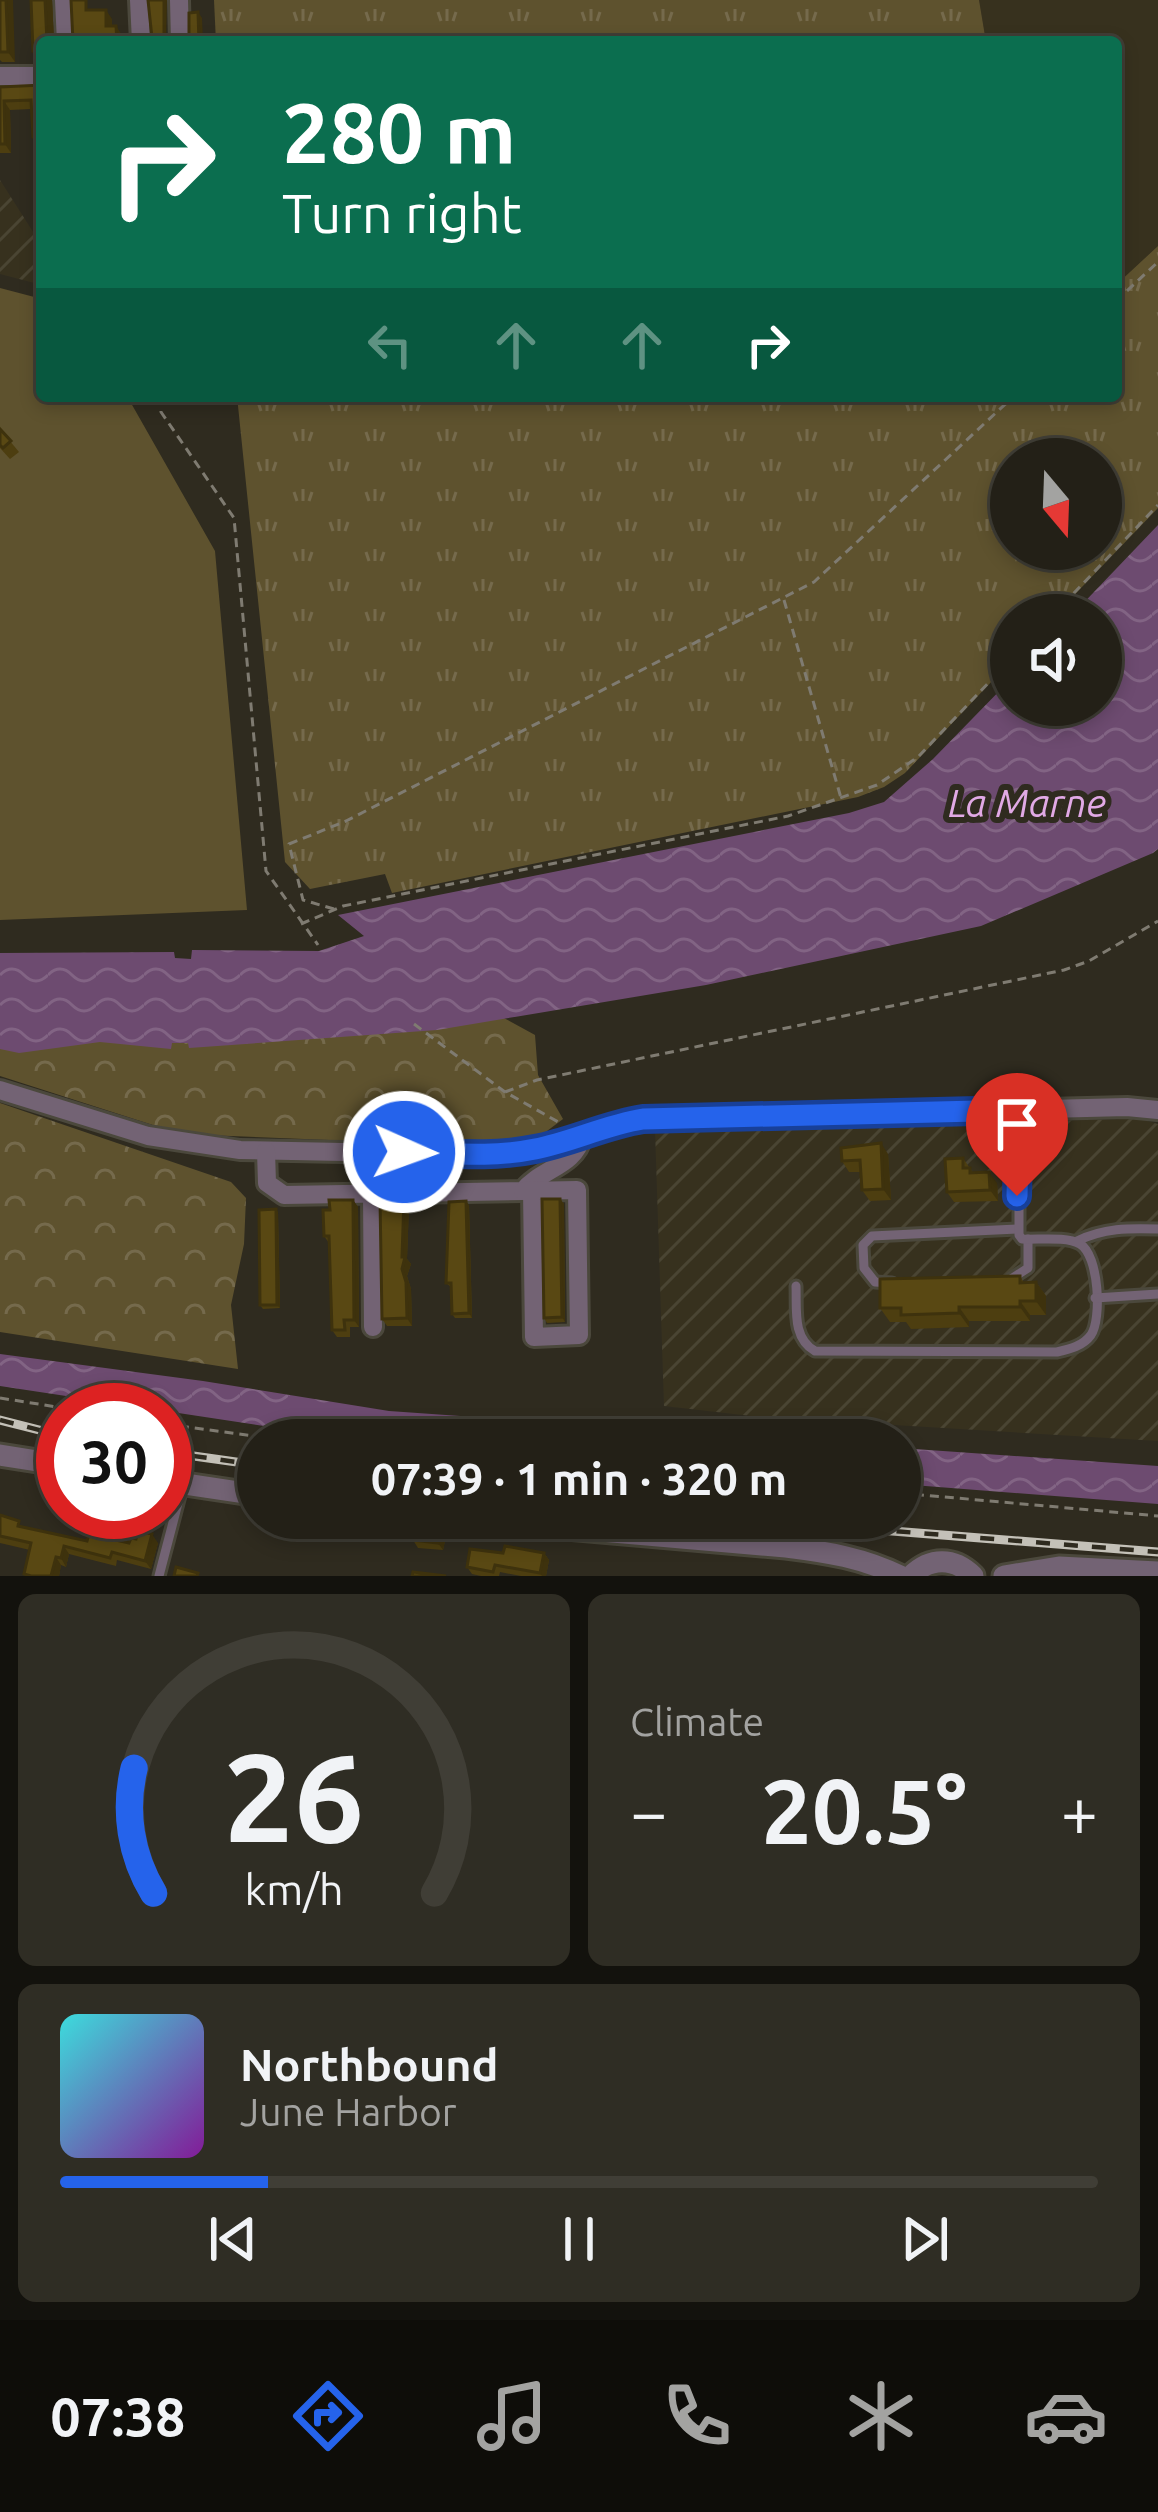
<!DOCTYPE html>
<html lang="en">
<head>
<meta charset="utf-8">
<style>
	body { margin:0; font-family:Ubuntu,sans-serif; background:#2f2d24; color:#f1f3f6; height:100vh; display:flex; flex-direction:column; font-size:45px; white-space:nowrap }
	* { box-sizing:border-box; margin:0 }
	p { font-size:39px; color:#a3a3a1 }
	.icon { flex:none; width:66px; height:66px; fill:none; stroke:currentColor; stroke-width:2; stroke-linecap:round; stroke-linejoin:round }
	.map { position:relative; height:1576px; overflow:hidden }
	.sheet { display:flex; flex-direction:column; gap:18px; padding:18px; background:#13120d; flex:1 }
	.sheet>* { flex:none }
	.hud { position:absolute; left:36px; top:36px; width:1086px; height:366px; border-radius:12px; box-shadow:0 6px 18px #0003,0 0 0 3px #403e36; background:#0b6e4f; color:#fff; overflow:hidden }
	.needle { width:78px; rotate:161deg }
	.tools { position:absolute; left:990px; top:438px; display:grid; gap:24px }
	.tools a { display:grid; place-items:center; width:132px; height:132px; border-radius:50%; background:#232017; box-shadow:0 6px 18px #0003,0 0 0 3px #403e36; font-size:60px }
	.speed { position:absolute; left:36px; top:1383px; display:flex; gap:24px; font-size:60px; font-weight:700; text-align:center }
	.speed>* { display:grid; place-content:center; width:156px; height:156px; border-radius:50%; background:#232017; box-shadow:0 6px 18px #0003,0 0 0 3px #403e36; line-height:1 }
	.speed .limit { border:18px solid #d22; background:#fff; color:#111 }
	.pin { position:absolute; display:grid; place-items:center; width:102px; height:102px; color:#fff; margin:-123px -51px; border-radius:50% 50% 50% 0; rotate:-45deg; box-shadow:0 0 12px #0007 }
	.pin .icon { rotate:45deg }
	.me { position:absolute; width:132px; margin:-66px; rotate:92deg; stroke-linejoin:round; filter:drop-shadow(0 0 9px #0008) }
	.turn { display:flex; align-items:center; gap:42px; height:252px; padding:0 48px; font-size:54px }
	.turn .icon { width:156px; height:156px; stroke-width:2.5 }
	.turn b { display:block; font-size:84px; line-height:102px }
	.lanes { display:flex; align-items:center; height:114px; padding:0 48px; background:#0003; justify-content:center; gap:60px; direction:ltr }
	.lanes .off { opacity:.35 }
	.big { font-size:90px; font-weight:600; line-height:1.1 }
	.sheet .widget { flex:1; display:flex; flex-direction:column; justify-content:center; gap:18px; min-width:0; padding:0 42px; border-radius:18px; background:#2f2d24 }
	.sheet .dial { align-items:center; gap:0 }
	.dial svg { height:312px; overflow:visible; fill:none; stroke:#403e36; stroke-width:7; stroke-linecap:round; text-anchor:middle }
	.dial text { fill:#f1f3f6; stroke:none }
	.song { display:flex; align-items:center; gap:36px }
	.cover { width:144px; height:144px; border-radius:18px; background:linear-gradient(135deg,hsl(180 70% 55%),hsl(290 70% 35%)) }
	.played { height:12px; border-radius:6px; background:linear-gradient(90deg,#2563eb 20%,#403e36 20%) }
	.keys { display:flex; justify-content:space-around; direction:ltr }
	.heat { display:flex; justify-content:space-between; align-items:center; font-size:66px; direction:ltr }
	.sheet .tiles { flex:1; display:grid; gap:18px; grid-template-columns:1fr 1fr }
	.widget:last-child { grid-column:span 2 }
	.trip { position:absolute; left:237px; top:1419px; width:684px; height:120px; border-radius:60px; background:#232017; box-shadow:0 6px 18px #0003,0 0 0 3px #403e36; font-weight:600; line-height:120px; text-align:center }
	.tabs { display:flex; height:192px; justify-content:space-around; align-items:center; background:#0e0d09; color:#a3a3a1 }
	.tabs .icon { width:84px; height:84px }
	.tabs .current { color:#2563eb }
	.tabs b { font-size:54px; color:#f1f3f6 }
	.map>svg:first-child { display:block }
</style>
</head>
<body>
<div class="map">
<svg width="1158" height="1576" viewBox="0 0 1158 1576">
	<defs>
		<pattern id="industrial-furrows" width="10" height="10" patternUnits="userSpaceOnUse" patternTransform="scale(3)"><rect width="10" height="10" fill="#37311e"/><path d="M-1 1l2-2M0 10L10 0M9 11l2-2" fill="none" stroke="#4a4533"/></pattern>
		<pattern id="grass-tufts" width="24" height="20" patternUnits="userSpaceOnUse" patternTransform="scale(3)"><rect width="24" height="20" fill="#5e522e"/><path d="M3 7l-1-3M5 7V3M7 7l1-3M15 17l-1-3M17 17v-4M19 17l1-3" fill="none" stroke="#756a4c"/></pattern>
		<pattern id="forest-crowns" width="20" height="18" patternUnits="userSpaceOnUse" patternTransform="scale(3)"><rect width="20" height="18" fill="#5e522e"/><path d="M2 6a3 3 0 1 1 6 0M12 15a3 3 0 1 1 6 0" fill="none" stroke="#756a4c"/></pattern>
		<pattern id="water-waves" width="16" height="10" patternUnits="userSpaceOnUse" patternTransform="scale(3)"><rect width="16" height="10" fill="#6d4b70"/><path d="M0 5q4-4 8 0t8 0" fill="none" stroke="#826484"/></pattern>
	</defs>
	<rect width="100%" height="100%" fill="#2f2b1f"/>
	<!-- built -->
	<path fill="#37311e" d="M979,0H1158V246L1116,285V42H986Z"/>
	<!-- industrial -->
	<g fill="url(#industrial-furrows)">
		<path d="M0,180L42,246V285L0,274Z"/>
		<path d="M1140,1119L1158,1124V1441L760,1417L664,1406L655,1129Z"/>
	</g>
	<!-- grass -->
	<g fill="url(#grass-tufts)" fill-rule="evenodd">
		<path d="M214,0H979L986,42H216Z"/>
		<path d="M1158,246V508L1055,615H1011V661L905,773L884,787L858,797L392,893L385,874L310,889L285,862L237,396H1116V285ZM1011,459H1101V549H1011Z"/>
	</g>
	<!-- forest -->
	<g fill="url(#forest-crowns)">
		<path d="M491,1011L535,1035L538,1075L563,1119L539,1137L481,1146L181,1134L0,1076V1027Z"/>
		<path d="M0,1103L231,1182L246,1198L244,1244L231,1305L238,1369L0,1332Z"/>
	</g>
	<!-- pitch -->
	<path fill="#5e522e" d="M0,288L42,299V396H127L215,551L247,910L0,920Z"/>
	<!-- water -->
	<g fill="url(#water-waves)">
		<path d="M1158,525V849L1153,853L981,926L706,985L437,1030L189,1048L188,1043H172L171,1049L100,1042L19,1053L0,1049V953L174,952L175,958L191,959L192,950L319,951L364,936L338,915L849,813L884,802L933,759L1011,679V705H1101V615H1072Z"/>
		<path d="M0,1354L203,1381L389,1411L798,1440H356L0,1386Z"/>
		<path d="M900,1448L1158,1466V1504L900,1484Z"/>
	</g>
	<g fill="none" stroke-linecap="round" stroke-linejoin="round">
		<!-- service casing -->
		<g stroke="#4b483c" stroke-width="15">
			<g id="service">
				<path d="M1077,1241C1104,1228 1128,1228 1158,1229"/>
				<path d="M1011,1279L1028,1268V1239"/>
				<path d="M892,1283L875,1282L864,1268L863,1245L872,1236L1017,1229"/>
				<path d="M796,1286C797,1309 792,1338 815,1351L1057,1352C1070,1349 1083,1346 1091,1335C1102,1319 1099,1255 1080,1244C1066,1236 1038,1240 1022,1239L1019,1235V1110"/>
				<path d="M1095,1298L1158,1294"/>
				<path d="M159,1576L183,1484"/>
			</g>
		</g>
		<!-- minor casing -->
		<g stroke="#4b483c" stroke-width="24">
			<g id="minor">
				<path d="M64,0L66,42"/>
				<path d="M139,0L141,42"/>
				<path d="M179,0L180,42"/>
				<path d="M0,76H42"/>
				<path d="M0,1090L148,1136L240,1150L495,1155L551,1146L613,1124L643,1119L1127,1107L1158,1110"/>
				<path d="M266,1151L267,1183L284,1195L523,1191C541,1168 575,1167 582,1136"/>
				<path d="M523,1191L577,1190L579,1335L534,1337L532,1190"/>
				<path d="M372,1193L373,1327"/>
			</g>
		</g>
		<!-- tertiary casing -->
		<g stroke="#4b483c" stroke-width="27">
			<g id="tertiary">
				<path d="M0,1455L63,1465"/>
				<path d="M165,1481L258,1495"/>
				<path d="M451,1518L786,1547C827,1552 864,1558 900,1576"/>
				<path d="M911,1576C930,1557 954,1557 973,1576"/>
				<path d="M1004,1576L1059,1567L1158,1572"/>
			</g>
		</g>
		<!-- path -->
		<g stroke="#7f7b71" stroke-width="3" stroke-dasharray="9 6" stroke-linecap="butt">
			<path d="M1116,301L1158,262"/>
			<path d="M160,396L161,412L234,518L266,871L318,945"/>
			<path d="M784,600L841,798"/>
			<path d="M1053,615L1158,505"/>
			<path d="M334,909L303,900L289,844L346,821L814,582L1014,396"/>
			<path d="M301,924L343,906L788,816L877,785L918,757L1011,659"/>
			<path d="M414,1024L505,1092L560,1123"/>
			<path d="M505,1092L537,1080L1064,970L1089,961L1158,921"/>
			<path d="M0,1398L76,1410"/>
			<path d="M165,1424L284,1440"/>
			<path d="M900,1493L1158,1516"/>
		</g>
		<!-- service -->
		<use href="#service" stroke="#736374" stroke-width="9"/>
		<!-- minor -->
		<use href="#minor" stroke="#736374" stroke-width="18"/>
		<!-- tertiary -->
		<use href="#tertiary" stroke="#736374" stroke-width="21"/>
		<!-- rail casing -->
		<g stroke="#c4c1b8" stroke-width="9">
			<g id="rail">
				<path d="M0,1420L63,1436"/>
				<path d="M165,1452L258,1465"/>
				<path d="M729,1518L1158,1552"/>
			</g>
		</g>
		<!-- rail -->
		<use href="#rail" stroke="#2f2b1f" stroke-width="4.5" stroke-dasharray="14" stroke-linecap="butt"/>
	</g>
	<!-- wall -->
	<g fill="#4d3e10">
		<path d="M0,0L15,62H2L0,60Z"/>
		<path d="M31,0H52L54,42H42V62L33,51Z"/>
		<path d="M42,85V146H39L33,137L31,109L10,110L11,153H0V87Z"/>
		<path d="M0,429L19,452L10,459L0,448Z"/>
		<path d="M888,1154L891,1200L870,1201L862,1190L861,1172H849L842,1161Z"/>
		<path d="M963,1158L973,1173L997,1183L998,1201L954,1202L947,1192Z"/>
		<path d="M560,1199L564,1204L565,1322L547,1323L544,1318Z"/>
		<path d="M353,1200L358,1207L359,1327H350V1337H337L332,1330L329,1243L324,1236L330,1210Z"/>
		<path d="M469,1205L472,1318H455L452,1314L451,1287L446,1283Z"/>
		<path d="M409,1206L407,1259L411,1264L407,1276L411,1289L412,1326H387L382,1319Z"/>
		<path d="M278,1212L280,1308L263,1309L260,1305Z"/>
		<path d="M1020,1276L1024,1283L1036,1282L1046,1296V1315H1030V1321H969V1327L911,1329L906,1322H890L880,1308Z"/>
		<path d="M0,1515L23,1527L87,1541L158,1543L151,1569L117,1560L116,1566L69,1554L66,1567L61,1565L59,1576H25L30,1550L0,1543Z"/>
		<path d="M447,1532L443,1550L418,1548L413,1540Z"/>
		<path d="M503,1553H544L549,1560L546,1576H521L500,1572L499,1576H481L472,1574L467,1567Z"/>
	</g>
	<!-- shaded-wall -->
	<g fill="#3e320d">
		<path d="M6,0H13L15,62L8,52Z"/>
		<path d="M45,0H52L54,42H47Z"/>
		<path d="M164,0H167L166,42L164,39Z"/>
		<path d="M106,10L112,19V35L106,26Z"/>
		<path d="M198,12L202,18L203,42H199Z"/>
		<path d="M116,26L122,35V42H117Z"/>
		<path d="M4,101L10,110L11,153L5,144Z"/>
		<path d="M881,1143L888,1154L891,1200L883,1189Z"/>
		<path d="M989,1172L997,1183L998,1201L990,1190Z"/>
		<path d="M404,1199L409,1206L407,1259L411,1264L407,1276L411,1289L412,1326L407,1318L402,1269Z"/>
		<path d="M560,1199L564,1204L565,1322L562,1317Z"/>
		<path d="M353,1200L358,1207L359,1327L354,1320Z"/>
		<path d="M466,1201L469,1205L472,1318L469,1313Z"/>
		<path d="M276,1209L278,1212L280,1308L277,1305Z"/>
		<path d="M1036,1282L1046,1296V1315L1036,1301Z"/>
		<path d="M1020,1301L1030,1315V1321L1020,1307Z"/>
		<path d="M959,1307L969,1321V1327L959,1313Z"/>
		<path d="M442,1525L447,1532L443,1550L438,1543Z"/>
		<path d="M152,1534L158,1543L151,1569L145,1561Z"/>
		<path d="M64,1546L69,1554L66,1567L61,1558Z"/>
		<path d="M544,1553L549,1560L546,1576H542L540,1573Z"/>
		<path d="M56,1557L61,1565L59,1576H51Z"/>
	</g>
	<!-- building -->
	<g fill="#594813" stroke="#3e320d" stroke-width="3">
		<path d="M0,0H6L8,52H0Z"/>
		<path d="M31,0H45L47,42H42V50L33,51Z"/>
		<path d="M71,0H86V10H106V26H116L117,42H73Z"/>
		<path d="M148,0H164V39L166,42H150L152,38Z"/>
		<path d="M198,12L199,42H187L189,37V13Z"/>
		<path d="M42,85V137H33L31,100L4,101L5,144H0V87Z"/>
		<path d="M0,429L11,441L3,448L0,445Z"/>
		<path d="M881,1143L883,1189L862,1190L860,1160L842,1161L841,1148Z"/>
		<path d="M963,1158V1168H970V1173L989,1172L990,1190L947,1192L945,1159Z"/>
		<path d="M380,1199H404L402,1257H405L402,1269L406,1282L407,1318L382,1319Z"/>
		<path d="M542,1199H560L562,1317L544,1318Z"/>
		<path d="M329,1200H353L354,1320H344L345,1330H332L329,1236H324L323,1210H330Z"/>
		<path d="M466,1201L469,1313L452,1314L451,1283H446L449,1202Z"/>
		<path d="M276,1209L277,1305H260L259,1210Z"/>
		<path d="M1020,1276V1283L1036,1282V1301H1020V1307H959V1313L901,1315V1308H880V1279Z"/>
		<path d="M0,1515L19,1521L18,1526L87,1541L89,1534L129,1543L131,1538L136,1539L138,1531L152,1534L145,1561L112,1552L110,1558L64,1546L61,1558L56,1557L51,1576H31L24,1574L31,1543L0,1536Z"/>
		<path d="M417,1520L442,1525L438,1543L413,1540Z"/>
		<path d="M505,1546L544,1553L540,1573L495,1565L493,1572L467,1567L470,1549L503,1553Z"/>
		<path d="M176,1567L198,1573L197,1576H174Z"/>
		<path d="M413,1572L446,1576H412Z"/>
	</g>
	<g fill="none" stroke-linecap="round" stroke-linejoin="round">
		<!-- route casing -->
		<g stroke="#184099" stroke-width="30">
			<path id="route" d="M404,1152C448,1153 492,1158 535,1149C572,1142 605,1125 643,1119L1019,1110L1017,1196"/>
		</g>
		<!-- route -->
		<use href="#route" stroke="#2563eb" stroke-width="21"/>
	</g>
	<g text-anchor="middle" dominant-baseline="central" stroke-width="12" stroke-linejoin="round" paint-order="stroke">
		<!-- water labels -->
		<g font-size="39" font-style="italic" fill="#e1a9e5" stroke="#2f2b1f">
			<text x="1027" y="802">La Marne</text>
		</g>
	</g>
</svg>
<div class="tools">
<a><svg class="needle" viewBox="-14 -14 28 28"><path d="M0-13l5 13h-10z" fill="#e53935"/><path d="M0 13l5-13h-10z" fill="#a3a3a1"/></svg></a>
<a><svg class="icon" aria-label="sound" viewBox="0 0 24 24"><path d="M4 9h4l5-4v14l-5-4H4zM17 9q2 3 0 6"/></svg></a>
</div>
<div class="speed"><div class="limit">30</div></div>
<div class="pin" style="left:1017px;top:1196px;background:#d93025"><svg class="icon" aria-label="arrive" viewBox="0 0 24 24"><path d="M6 21V4h12l-3 4 3 4H6"/></svg></div>
<svg class="me" style="left:404px;top:1152px" viewBox="-20 -20 40 40"><circle r="17" fill="#2563eb" stroke="#fff" stroke-width="3"/><path d="M0-11L8 9 0 5-8 9z" fill="#fff"/></svg>
<div class="trip">07:39 · 1 min · 320 m</div>
<div class="hud">
<div class="turn"><svg class="icon" aria-label="right" viewBox="0 0 24 24"><path d="M7 20v-9h11M14 6l5 5-5 5"/></svg><div><b>280 m</b>Turn right</div></div>
<div class="lanes"><svg class="icon off" aria-label="left" viewBox="0 0 24 24"><path d="M17 20v-9H6M10 6l-5 5 5 5"/></svg><svg class="icon off" aria-label="ahead" viewBox="0 0 24 24"><path d="M12 20V5M6 11l6-6 6 6"/></svg><svg class="icon off" aria-label="ahead" viewBox="0 0 24 24"><path d="M12 20V5M6 11l6-6 6 6"/></svg><svg class="icon" aria-label="right" viewBox="0 0 24 24"><path d="M7 20v-9h11M14 6l5 5-5 5"/></svg></div>
</div>
</div>
<section class="sheet">
<div class="tiles">
<div class="widget dial"><svg viewBox="0 0 100 80">
<path d="M14 69A42 42 0 1 1 86 69"/>
<path d="M14 69A42 42 0 0 1 9 37" stroke="#2563eb"/>
<text x="50" y="56" font-size="32" font-weight="700">26</text>
<text x="50" y="72" font-size="11">km/h</text>
</svg></div>
<div class="widget"><p>Climate</p>
<div class="heat"><a>−</a><b class="big">20.5°</b><a>+</a></div>
</div>
<div class="widget">
<div class="song"><i class="cover"></i><div><b>Northbound</b><p>June Harbor</p></div></div>
<div class="played"></div>
<div class="keys"><svg class="icon" aria-label="previous" viewBox="0 0 24 24"><path d="M18 5L8 12l10 7zM5 5v14"/></svg><svg class="icon" aria-label="pause" viewBox="0 0 24 24"><path d="M8 5v14M16 5v14"/></svg><svg class="icon" aria-label="next" viewBox="0 0 24 24"><path d="M6 5l10 7-10 7zM19 5v14"/></svg></div>
</div>
</div>
</section>
<nav class="tabs">
<b>07:38</b>
<svg class="icon current" aria-label="directions" viewBox="0 0 24 24"><path d="M12 3l9 9-9 9-9-9zM9 14v-3h6M13 9l2 2-2 2"/></svg>
<svg class="icon" aria-label="music" viewBox="0 0 24 24"><path d="M9 18V5l10-2v13"/><circle cx="6" cy="18" r="3"/><circle cx="16" cy="16" r="3"/></svg>
<svg class="icon" aria-label="phone" viewBox="0 0 24 24"><path d="M5 4h4l2 5-3 2q2 4 5 5l2-3 5 2v4C11 20 4 13 5 4z"/></svg>
<svg class="icon" aria-label="climate" viewBox="0 0 24 24"><path d="M12 3v18M4 7l16 10M4 17L20 7"/></svg>
<svg class="icon" aria-label="car" viewBox="0 0 24 24"><path d="M5 17H2v-5l4-1 3-4h7l3 4 3 1v5h-3M9 17h6M6 11h13"/><circle cx="7" cy="17" r="2"/><circle cx="17" cy="17" r="2"/></svg>
</nav>
</body>
</html>
